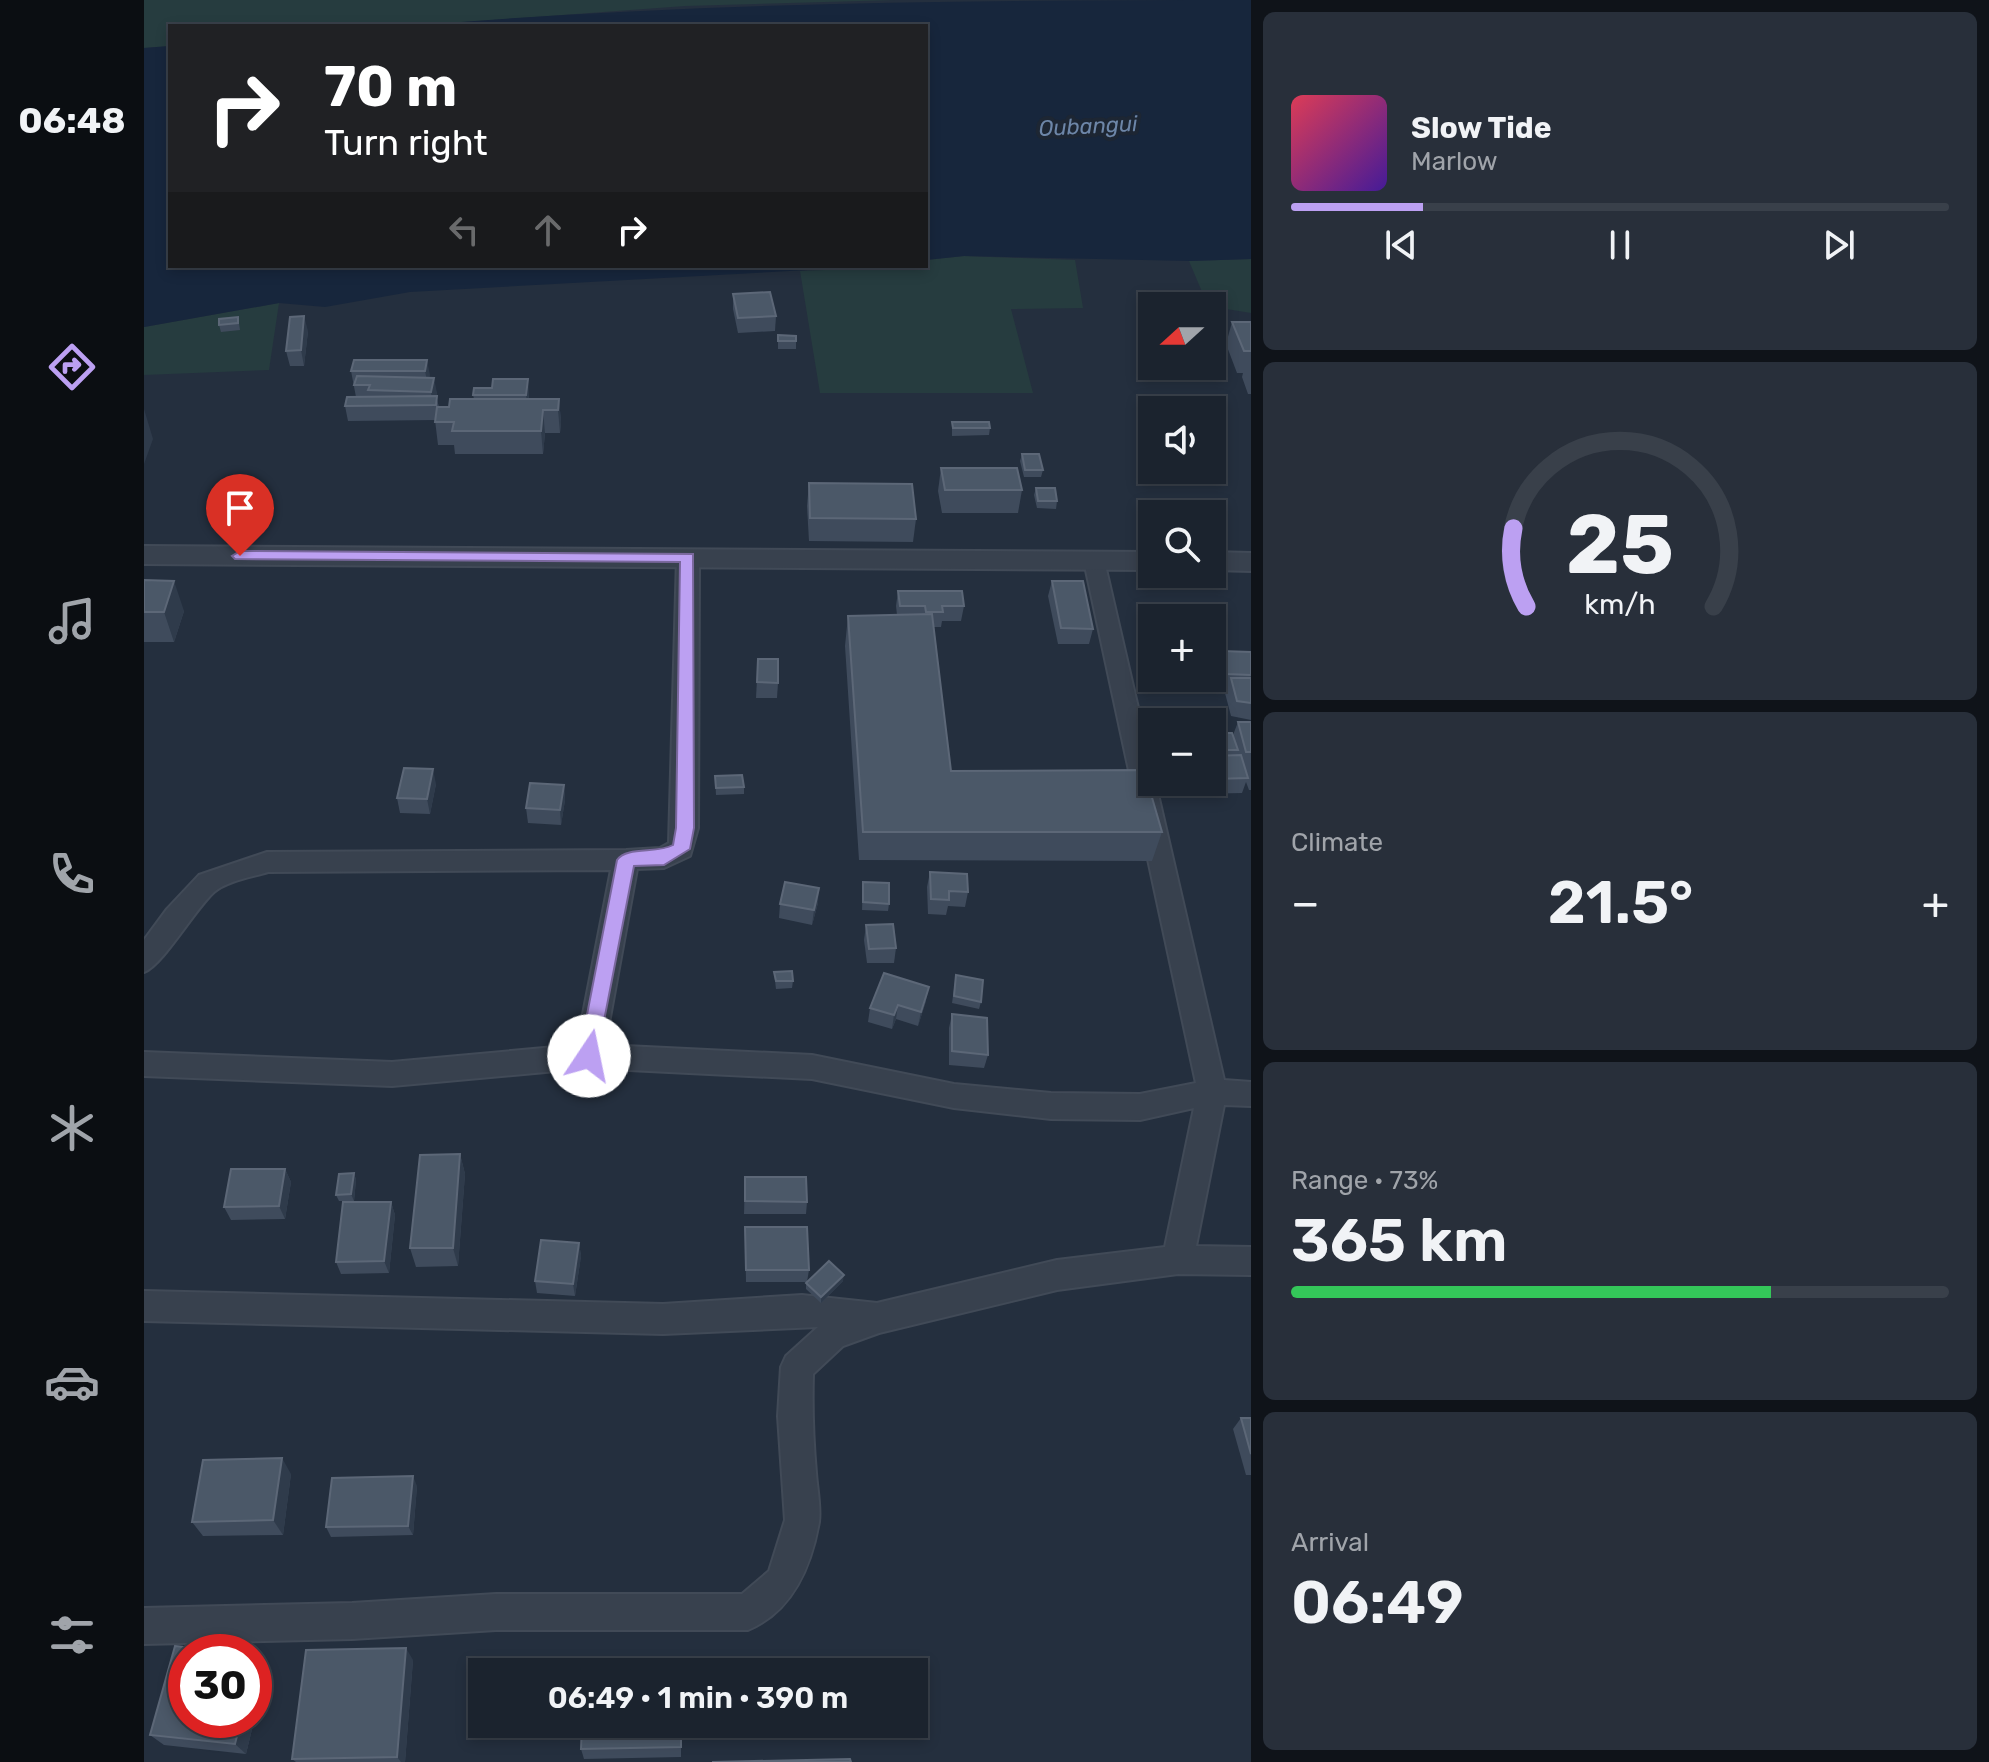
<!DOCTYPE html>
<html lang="en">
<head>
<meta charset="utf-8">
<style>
	body { margin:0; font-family:Rubik,sans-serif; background:#282f3a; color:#f1f3f6; height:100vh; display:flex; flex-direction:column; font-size:30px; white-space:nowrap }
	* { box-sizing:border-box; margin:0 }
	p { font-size:26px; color:#a0a4aa }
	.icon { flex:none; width:44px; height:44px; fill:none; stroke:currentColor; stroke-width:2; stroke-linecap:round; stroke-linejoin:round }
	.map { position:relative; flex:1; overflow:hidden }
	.panel { display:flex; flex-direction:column; gap:12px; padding:12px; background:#0f1319; width:738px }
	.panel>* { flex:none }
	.top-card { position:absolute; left:24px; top:24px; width:760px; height:244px; border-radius:0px; box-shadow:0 4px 12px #0003,0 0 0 2px #39404a; background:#202124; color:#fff; overflow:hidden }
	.needle { width:52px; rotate:249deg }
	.tools { position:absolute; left:994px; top:292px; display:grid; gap:16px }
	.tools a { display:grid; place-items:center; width:88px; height:88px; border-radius:0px; background:#1b232e; box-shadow:0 4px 12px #0003,0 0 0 2px #39404a; font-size:40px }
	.speed { position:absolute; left:24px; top:1634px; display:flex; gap:16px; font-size:40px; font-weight:700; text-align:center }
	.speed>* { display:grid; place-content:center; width:104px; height:104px; border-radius:50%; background:#1b232e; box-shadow:0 4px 12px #0003,0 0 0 2px #39404a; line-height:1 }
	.speed .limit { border:12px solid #d22; background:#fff; color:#111 }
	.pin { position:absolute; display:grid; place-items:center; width:68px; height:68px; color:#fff; margin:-82px -34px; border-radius:50% 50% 50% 0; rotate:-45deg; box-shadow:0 0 8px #0007 }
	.pin .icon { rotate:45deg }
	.me { position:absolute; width:88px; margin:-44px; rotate:11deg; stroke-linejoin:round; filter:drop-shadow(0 0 6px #0008) }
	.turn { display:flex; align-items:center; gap:28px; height:168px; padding:0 24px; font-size:36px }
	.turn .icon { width:104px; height:104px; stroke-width:2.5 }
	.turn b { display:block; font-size:56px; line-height:68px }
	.lanes { display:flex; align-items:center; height:76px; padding:0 24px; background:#0003; justify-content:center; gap:40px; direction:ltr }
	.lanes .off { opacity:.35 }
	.big { font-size:60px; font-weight:600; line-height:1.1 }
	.panel .widget { flex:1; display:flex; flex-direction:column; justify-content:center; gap:12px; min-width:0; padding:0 28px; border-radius:12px; background:#282f3a }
	.panel .dial { align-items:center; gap:0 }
	.dial svg { height:208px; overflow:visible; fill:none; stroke:#39404a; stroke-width:7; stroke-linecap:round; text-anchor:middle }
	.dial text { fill:#f1f3f6; stroke:none }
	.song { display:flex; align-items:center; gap:24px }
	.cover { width:96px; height:96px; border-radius:12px; background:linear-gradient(135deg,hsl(350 70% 55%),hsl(260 70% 35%)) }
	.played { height:8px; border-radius:4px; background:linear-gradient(90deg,#bca0f2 20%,#39404a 20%) }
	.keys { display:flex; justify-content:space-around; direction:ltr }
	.heat { display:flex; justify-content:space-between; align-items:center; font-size:44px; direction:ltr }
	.charge { height:12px; border-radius:6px; background:linear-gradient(90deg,#34c759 73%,#39404a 0) }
	.trip { position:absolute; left:324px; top:1658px; width:460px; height:80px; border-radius:0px; background:#1b232e; box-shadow:0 4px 12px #0003,0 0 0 2px #39404a; font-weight:600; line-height:80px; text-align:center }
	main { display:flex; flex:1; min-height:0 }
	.dock { display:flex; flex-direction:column; width:144px; justify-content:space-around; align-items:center; background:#0b0e12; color:#a0a4aa }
	.dock .icon { width:56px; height:56px }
	.dock .on { color:#bca0f2 }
	.dock b { font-size:36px; color:#f1f3f6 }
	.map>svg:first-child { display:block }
</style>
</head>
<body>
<main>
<nav class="dock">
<b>06:48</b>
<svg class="icon on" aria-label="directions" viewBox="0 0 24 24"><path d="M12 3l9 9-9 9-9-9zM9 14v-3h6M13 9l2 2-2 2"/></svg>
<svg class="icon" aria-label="music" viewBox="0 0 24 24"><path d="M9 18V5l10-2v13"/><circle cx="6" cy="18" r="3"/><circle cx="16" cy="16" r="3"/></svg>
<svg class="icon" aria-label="phone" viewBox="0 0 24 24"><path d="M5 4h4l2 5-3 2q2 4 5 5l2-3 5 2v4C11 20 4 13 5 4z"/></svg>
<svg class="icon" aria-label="climate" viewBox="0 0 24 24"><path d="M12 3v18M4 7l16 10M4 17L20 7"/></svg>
<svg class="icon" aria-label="car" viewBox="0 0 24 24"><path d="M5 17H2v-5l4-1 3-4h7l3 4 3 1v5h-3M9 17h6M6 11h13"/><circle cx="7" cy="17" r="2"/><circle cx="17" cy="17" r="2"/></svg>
<svg class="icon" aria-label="filters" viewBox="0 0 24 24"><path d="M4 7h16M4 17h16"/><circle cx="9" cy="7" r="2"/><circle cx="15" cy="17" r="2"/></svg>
</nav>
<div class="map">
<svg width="1107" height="1762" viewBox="0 0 1107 1762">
	<rect width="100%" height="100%" fill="#242f3e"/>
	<!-- green -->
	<g fill="#263c3f">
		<path d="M0,0H752L541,6L268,26H26V46L0,48Z"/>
		<path d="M820,256L931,260L939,308L867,309L889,393H676L656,271L782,266V260Z"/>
		<path d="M1107,259V313L1064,306L1045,261Z"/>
		<path d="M135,303L125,370L0,375V327Z"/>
	</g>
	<!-- water -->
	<g fill="#17263c">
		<path d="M1107,0V259L1045,261L820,256L782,260V26H268C548,2 827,0 1107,0Z"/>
		<path d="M26,46V266H736L266,292L181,307L135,303L0,327V48Z"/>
	</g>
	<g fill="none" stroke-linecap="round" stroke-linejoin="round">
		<!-- minor casing -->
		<g stroke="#414a57" stroke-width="4">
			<path id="minor" d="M544,550L555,557L554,828L546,856L520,868L493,869L461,1045L668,1055L810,1084L907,1093L996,1094L1052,1083L940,561L943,556H959L1080,1080L1107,1082V1106L1080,1105L1052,1246L1107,1247V1275L1034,1274L913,1290L735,1333L699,1346L669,1374C668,1407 669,1439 672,1473C673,1488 677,1507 675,1522C667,1567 649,1611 604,1630H352L208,1639L0,1644V1608L208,1603L352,1594H598L625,1571L641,1520L634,1416L637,1367L642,1356L674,1327L519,1334L0,1321V1291L519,1304L658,1295L733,1303L913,1260L1021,1247L1050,1108L996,1120L907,1119L810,1108L668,1079L445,1068L248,1086L0,1076V1052L248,1062L433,1045L467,870L124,872C108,877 83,881 70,892C51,909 18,966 0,972V940L23,909L55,875L123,852L482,850L516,848L525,843L533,557Z"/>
		</g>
		<!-- tertiary casing -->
		<g stroke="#414a57" stroke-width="4">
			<g id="tertiary">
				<path d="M0,546L1008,552V570L0,564Z"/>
				<path d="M1068,552L1107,553V571L1068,570Z"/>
			</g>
		</g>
		<!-- minor -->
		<use href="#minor" fill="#38414e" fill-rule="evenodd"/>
		<!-- tertiary -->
		<use href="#tertiary" fill="#38414e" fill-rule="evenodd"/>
	</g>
	<!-- wall -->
	<g fill="#3f4b5c">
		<path d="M589,294L632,316L631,331L594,333L589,309Z"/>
		<path d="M94,317L96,330L77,332L75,325Z"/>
		<path d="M1088,322H1107V394H1104L1098,377L1099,373H1093L1082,344Z"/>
		<path d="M164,331L160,366H146L142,351Z"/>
		<path d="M634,335L652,336V349H634Z"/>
		<path d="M283,360L285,378L293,393L292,396L295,407H305L330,399L329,395L385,394V399H415L417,422L416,433H401L399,454H311L310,445H294L291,420L204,421L201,406L212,397L207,371Z"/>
		<path d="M808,422L846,428L845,435L808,436Z"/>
		<path d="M878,454L899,470L897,477H880L876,461Z"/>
		<path d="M797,468L878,490L874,513H798L794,491Z"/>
		<path d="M665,483L772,519L769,542L665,541L663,506Z"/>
		<path d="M892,488L913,501L912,509L893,508L890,495Z"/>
		<path d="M0,580L40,611L30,642H0Z"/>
		<path d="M908,581L949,629L945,644H914L904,596Z"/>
		<path d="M754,591L820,606L817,621H798L797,627H790L807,771L1018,832L1008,861L715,860L701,646L704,616L753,615L752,606Z"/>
		<path d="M1077,651L1107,652V720L1087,716L1081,693L1082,690H1077L1071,666Z"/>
		<path d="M614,659L634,683L633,698H612Z"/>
		<path d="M1094,722H1107V790H1105L1102,782L1098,793L1055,794L1052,782H1068V733L1089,735Z"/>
		<path d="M571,776L600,787V794L572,795Z"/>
		<path d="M292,784L286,814L256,813L253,798Z"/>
		<path d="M420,785L421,800L417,825L384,823L382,808Z"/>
		<path d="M786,872L824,892L821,907L804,906L802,915L784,914L783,887Z"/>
		<path d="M719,882L745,904L744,911L718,910Z"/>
		<path d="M674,903L668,925L635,918L636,904Z"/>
		<path d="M722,925L752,948L750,963H723L720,940Z"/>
		<path d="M630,972L649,981L648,988L632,989Z"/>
		<path d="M811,982L837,1002L835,1009L808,1003Z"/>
		<path d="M782,1001L774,1026L752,1019L748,1029L724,1022L726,1008Z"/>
		<path d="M808,1014L844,1055L840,1068L805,1065V1028Z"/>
		<path d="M316,1154L321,1174L314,1266L272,1267L266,1248Z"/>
		<path d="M141,1169L147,1182L141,1219L87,1220L80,1207Z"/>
		<path d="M210,1173L212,1180L210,1201H195L192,1195Z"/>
		<path d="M601,1177L663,1202L662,1214H600Z"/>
		<path d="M247,1202L251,1215L245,1273L197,1274L192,1262Z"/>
		<path d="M601,1227L665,1270L663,1282H602Z"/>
		<path d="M435,1243L437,1256L431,1296L393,1293L391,1281Z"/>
		<path d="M699,1281L677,1303L662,1289V1283Z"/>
		<path d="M1097,1418H1107V1475H1102L1089,1429Z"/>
		<path d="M147,1474L139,1535L59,1536L48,1522Z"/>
		<path d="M273,1486L269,1535L187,1537L182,1527Z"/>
		<path d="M31,1646L76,1652H42V1720H110V1674L119,1684L102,1754L20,1745L6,1735Z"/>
		<path d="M269,1660L261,1762H152L148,1759Z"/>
		<path d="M537,1724V1757L440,1759L437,1749Z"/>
	</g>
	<!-- shaded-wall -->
	<g fill="#2f3b4b">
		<path d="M160,316L164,331L160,366L157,350Z"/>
		<path d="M283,360L286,375L284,386L281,371Z"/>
		<path d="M290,378L293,393L289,407L287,392Z"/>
		<path d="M384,379L385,394L384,411L382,395Z"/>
		<path d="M415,399L417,422L416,433L414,410Z"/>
		<path d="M0,409L9,439L0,464Z"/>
		<path d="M399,410L401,433L399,454L397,431Z"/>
		<path d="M30,581L40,611L30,642L20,612Z"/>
		<path d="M289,769L292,784L286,814L283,799Z"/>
		<path d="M420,785L421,800L417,825L416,810Z"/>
		<path d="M675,888L674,903L668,925L670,910Z"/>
		<path d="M785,987L782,1001L774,1026L777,1012Z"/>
		<path d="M754,1005L752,1019L748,1029L750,1015Z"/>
		<path d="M316,1154L321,1174L314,1266L309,1248Z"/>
		<path d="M141,1169L147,1182L141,1219L135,1206Z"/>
		<path d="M210,1173L212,1180L210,1201L207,1194Z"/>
		<path d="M247,1202L251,1215L245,1273L240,1261Z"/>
		<path d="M435,1243L437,1256L431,1296L429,1284Z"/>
		<path d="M700,1275L699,1281L677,1303V1297Z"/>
		<path d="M138,1458L147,1474L139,1535L129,1520Z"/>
		<path d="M269,1476L273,1486L269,1535L264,1526Z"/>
		<path d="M262,1648L269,1660L261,1762H257L253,1757Z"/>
		<path d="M110,1674L119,1684L102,1754L91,1744L97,1720H110Z"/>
	</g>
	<!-- building -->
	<g fill="#4b5868" stroke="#5c6777" stroke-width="2">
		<path d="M626,292L632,316L594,318L589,294Z"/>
		<path d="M160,316L157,350L142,351L146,317Z"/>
		<path d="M94,317V323L75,325V319Z"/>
		<path d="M1088,322H1107V351H1100Z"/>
		<path d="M634,335L652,336V341H634Z"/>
		<path d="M210,360H283L281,371H207Z"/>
		<path d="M213,376L290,378L287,392L224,390L226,385H210Z"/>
		<path d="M349,379H384L382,395H329L330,388H348Z"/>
		<path d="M293,396L292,405L201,406L203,397Z"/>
		<path d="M306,399H415L414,410H399L397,431H308L310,422H291L293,407H305Z"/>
		<path d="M808,422H845L846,428H809Z"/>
		<path d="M878,454H895L899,470H881Z"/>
		<path d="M797,468H873L878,490H801Z"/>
		<path d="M665,483L768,484L772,519L666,518Z"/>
		<path d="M892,488H911L913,501H894Z"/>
		<path d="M0,580L30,581L20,612H0Z"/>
		<path d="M908,581H939L949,629L917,628Z"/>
		<path d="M754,591H818L820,606H798L799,612H782L781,606H756Z"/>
		<path d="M788,614L807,771L1000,770L1018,832H719L704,616Z"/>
		<path d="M1077,651L1107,652V675L1082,674Z"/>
		<path d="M614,659H634V683L613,682Z"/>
		<path d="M1087,678H1107V703L1093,701Z"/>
		<path d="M1094,722H1107V752H1102Z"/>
		<path d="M1068,733H1088L1094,750H1068Z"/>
		<path d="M1097,755L1104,778L1068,779V756Z"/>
		<path d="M260,768L289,769L283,799L253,798Z"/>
		<path d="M598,775L600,787L572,788L571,776Z"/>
		<path d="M386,783L420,785L416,810L382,808Z"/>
		<path d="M786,872L823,874L824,892L805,891V900L787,899Z"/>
		<path d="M641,882L675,888L670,910L636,904Z"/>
		<path d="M719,882L745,883V904L719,902Z"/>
		<path d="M749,924L752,948L725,949L722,925Z"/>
		<path d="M648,971L649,981H632L630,972Z"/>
		<path d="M740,973L785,987L777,1012L754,1005L750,1015L726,1008Z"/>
		<path d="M812,975L839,980L837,1002L810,996Z"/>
		<path d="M808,1014L843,1018L844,1055L808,1051Z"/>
		<path d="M316,1154L309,1248H266L276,1155Z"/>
		<path d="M87,1169H141L135,1206L80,1207Z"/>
		<path d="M210,1173L207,1194L192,1195L195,1174Z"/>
		<path d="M601,1177H662L663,1202L601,1201Z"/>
		<path d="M199,1202H247L240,1261L192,1262Z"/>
		<path d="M601,1227H663L665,1270H602Z"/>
		<path d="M397,1240L435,1243L429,1284L391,1281Z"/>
		<path d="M685,1261L700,1275L677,1297L662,1283Z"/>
		<path d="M1097,1418H1107V1454Z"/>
		<path d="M138,1458L129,1520L48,1522L59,1460Z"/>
		<path d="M269,1476L264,1526L182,1527L188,1478Z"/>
		<path d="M31,1646L75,1651L42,1652V1720H97L91,1744L6,1735Z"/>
		<path d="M262,1648L253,1757L148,1759L162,1650Z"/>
		<path d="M438,1724H537V1747L437,1749Z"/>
		<path d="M706,1759L707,1762H568Z"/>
	</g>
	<!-- route -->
	<path fill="#bca0f2" stroke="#7a689d" stroke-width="2" d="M96,551L549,554L550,828L546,849L520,865L490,866L452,1062H438L435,1056L473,860C483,846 513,854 529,845L532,828L536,562L91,559L88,556Z"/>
	<g text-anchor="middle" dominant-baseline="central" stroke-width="8" stroke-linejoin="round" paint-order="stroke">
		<!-- far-water labels -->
		<g font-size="22" font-style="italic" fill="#6d86a8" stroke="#1d2633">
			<text transform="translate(944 126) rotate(-3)">Oubangui</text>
		</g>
	</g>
</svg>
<div class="tools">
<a><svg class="needle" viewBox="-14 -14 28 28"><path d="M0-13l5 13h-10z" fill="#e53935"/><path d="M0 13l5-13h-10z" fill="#a0a4aa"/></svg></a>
<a><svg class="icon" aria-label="sound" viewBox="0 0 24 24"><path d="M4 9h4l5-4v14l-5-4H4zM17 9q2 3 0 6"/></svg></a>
<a><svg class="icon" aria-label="search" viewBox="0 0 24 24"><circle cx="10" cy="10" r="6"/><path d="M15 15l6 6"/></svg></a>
<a>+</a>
<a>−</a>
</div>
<div class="speed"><div class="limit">30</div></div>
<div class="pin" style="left:96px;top:556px;background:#d93025"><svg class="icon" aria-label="arrive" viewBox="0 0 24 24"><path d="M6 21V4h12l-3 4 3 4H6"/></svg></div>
<svg class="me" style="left:445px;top:1056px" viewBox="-20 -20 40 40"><circle r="19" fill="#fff"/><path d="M0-13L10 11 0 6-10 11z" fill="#bca0f2"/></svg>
<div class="trip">06:49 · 1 min · 390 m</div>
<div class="top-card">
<div class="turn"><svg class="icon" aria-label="right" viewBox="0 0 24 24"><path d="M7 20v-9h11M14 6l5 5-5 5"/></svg><div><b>70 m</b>Turn right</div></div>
<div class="lanes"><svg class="icon off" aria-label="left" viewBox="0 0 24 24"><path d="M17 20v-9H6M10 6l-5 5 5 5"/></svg><svg class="icon off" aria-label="ahead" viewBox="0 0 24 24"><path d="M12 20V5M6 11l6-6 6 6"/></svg><svg class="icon" aria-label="right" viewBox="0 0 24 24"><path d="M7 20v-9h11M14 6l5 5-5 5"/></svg></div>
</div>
</div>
<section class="panel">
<div class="widget">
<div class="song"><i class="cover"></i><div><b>Slow Tide</b><p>Marlow</p></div></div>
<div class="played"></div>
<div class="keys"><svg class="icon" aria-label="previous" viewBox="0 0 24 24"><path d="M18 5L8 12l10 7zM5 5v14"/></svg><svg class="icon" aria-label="pause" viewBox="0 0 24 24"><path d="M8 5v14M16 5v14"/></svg><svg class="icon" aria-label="next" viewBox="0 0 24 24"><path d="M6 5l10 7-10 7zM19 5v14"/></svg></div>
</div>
<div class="widget dial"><svg viewBox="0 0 100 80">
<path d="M14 69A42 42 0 1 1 86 69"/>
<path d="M14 69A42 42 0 0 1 9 39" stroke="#bca0f2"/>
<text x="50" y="56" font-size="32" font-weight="700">25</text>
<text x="50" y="72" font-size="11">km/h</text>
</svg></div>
<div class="widget"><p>Climate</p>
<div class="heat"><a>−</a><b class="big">21.5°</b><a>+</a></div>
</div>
<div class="widget"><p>Range · 73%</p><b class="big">365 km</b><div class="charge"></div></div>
<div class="widget"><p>Arrival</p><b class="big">06:49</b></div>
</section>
</main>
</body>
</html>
